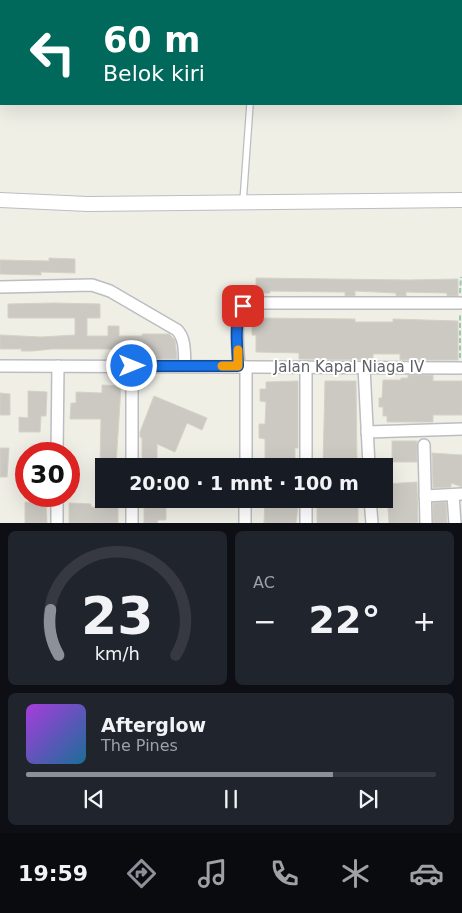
<!DOCTYPE html>
<html lang="id">
<head>
<meta charset="utf-8">
<style>
	body { margin:0; font-family:"DejaVu Sans",sans-serif; background:#20242c; color:#f1f3f6; height:100vh; display:flex; flex-direction:column; font-size:19px; white-space:nowrap }
	* { box-sizing:border-box; margin:0 }
	p { font-size:16px; color:#9ea1a6 }
	.icon { flex:none; width:28px; height:28px; fill:none; stroke:currentColor; stroke-width:2; stroke-linecap:round; stroke-linejoin:round }
	.map { position:relative; height:523px; overflow:hidden }
	.side { display:flex; flex-direction:column; gap:8px; padding:8px; background:#0d0f14; flex:1 }
	.side>* { flex:none }
	.top-card { position:absolute; left:0px; top:0px; width:462px; height:105px; box-shadow:0 5px 20px #0002; background:#00695c; color:#fff; overflow:hidden }
	.speed { position:absolute; left:15px; top:442px; display:flex; gap:10px; font-size:25px; font-weight:700; text-align:center }
	.speed>* { display:grid; place-content:center; width:65px; height:65px; border-radius:50%; background:#171b24; box-shadow:0 5px 20px #0002; line-height:1 }
	.speed .limit { border:8px solid #d22; background:#fff; color:#111 }
	.pin { position:absolute; display:grid; place-items:center; width:42px; height:42px; color:#fff; margin:-21px; border-radius:10px; box-shadow:0 2px 8px #0006 }
	.me { position:absolute; width:55px; margin:-28px; rotate:90deg; stroke-linejoin:round; filter:drop-shadow(0 0 4px #0008) }
	.turn { display:flex; align-items:center; gap:18px; height:105px; padding:0 20px; font-size:22px }
	.turn .icon { width:65px; height:65px; stroke-width:2.5 }
	.turn b { display:block; font-size:35px; line-height:42px }
	.big { font-size:38px; font-weight:700; line-height:1.1 }
	.side .widget { flex:1; display:flex; flex-direction:column; justify-content:center; gap:8px; min-width:0; padding:0 18px; border-radius:8px; background:#20242c }
	.side .dial { align-items:center; gap:0 }
	.dial svg { height:130px; overflow:visible; fill:none; stroke:#363941; stroke-width:7; stroke-linecap:round; text-anchor:middle }
	.dial text { fill:#f1f3f6; stroke:none }
	.song { display:flex; align-items:center; gap:15px }
	.cover { width:60px; height:60px; border-radius:8px; background:linear-gradient(135deg,hsl(280 70% 55%),hsl(200 70% 35%)) }
	.played { height:5px; border-radius:2px; background:linear-gradient(90deg,#8c9099 75%,#363941 75%) }
	.keys { display:flex; justify-content:space-around; direction:ltr }
	.heat { display:flex; justify-content:space-between; align-items:center; font-size:28px; direction:ltr }
	.side .tiles { flex:1; display:grid; gap:8px; grid-template-columns:1fr 1fr }
	.widget:last-child { grid-column:span 2 }
	.trip { position:absolute; left:95px; top:458px; width:298px; height:50px; border-radius:0px; background:#171b24; box-shadow:0 5px 20px #0002; font-weight:700; line-height:50px; text-align:center }
	.dock { display:flex; height:80px; justify-content:space-around; align-items:center; background:#090b0e; color:#9ea1a6 }
	.dock .icon { width:35px; height:35px }
	.dock .on { color:#8c9099 }
	.dock b { font-size:22px; color:#f1f3f6 }
	.map>svg:first-child { display:block }
</style>
</head>
<body>
<div class="map">
<svg width="462" height="523" viewBox="0 0 462 523">
	<rect width="100%" height="100%" fill="#f0efe6"/>
	<!-- building -->
	<g fill="#ccc9c3" stroke="#d5d2c5">
		<path d="M49,258L75,259V273L41,272V275L0,274V260L49,261Z"/>
		<path d="M256,278L409,280L458,279V296H447V293L406,292V296H396V293L376,292L355,291V296H345V292H335L270,291V293H259V291H256Z"/>
		<path d="M54,303L100,304V318H87V336H108V326H119V336H142V334H169L175,340L177,359H142V350L122,349H52L33,351H21L22,349H0V335L41,337L75,335V318H8V304Z"/>
		<path d="M261,318L352,319H355V322H393V319L458,321V360H400V354H373V360L299,359V353L256,352V335H252V320H261Z"/>
		<path d="M408,375H433V381H462V415H433V422H387V416H383V407H379V398H382L383,380H401V378H408Z"/>
		<path d="M298,381V448H295V466L265,465V439L259,438V424H265L266,402L260,401V389H266V382Z"/>
		<path d="M325,381H356L357,466H323Z"/>
		<path d="M102,385L121,386L116,465H100L101,419H70L71,403H76V392L102,393Z"/>
		<path d="M28,391L47,392L46,416H41L40,432H19V417L28,418Z"/>
		<path d="M0,393L10,394V415H0Z"/>
		<path d="M154,396L207,418L202,430L187,423L175,452L157,444V466H142V438L140,437V432Z"/>
		<rect x="392" y="441" width="25" height="21"/>
		<path d="M0,448H9L7,477H0Z"/>
		<path d="M432,453L462,455V487L451,483V487L433,488Z"/>
		<path d="M417,482L418,523H389L386,484Z"/>
		<path d="M144,499H157L156,505H166V520H158L157,523H144Z"/>
		<path d="M265,499H299L296,523H264Z"/>
		<path d="M324,499L358,501V523H317V501H324Z"/>
		<path d="M25,502L46,503L47,523H25Z"/>
		<path d="M446,502L447,523H433V503Z"/>
		<path d="M69,503L91,504V507H118V523H69Z"/>
	</g>
	<g fill="none" stroke-linecap="round" stroke-linejoin="round">
		<!-- service casing -->
		<g stroke="#bbbdc2" stroke-width="8">
			<path id="service" d="M243,202L250,104"/>
		</g>
		<!-- minor casing -->
		<g stroke="#bbbdc2" stroke-width="14">
			<g id="minor">
				<path d="M150,0L154,1"/>
				<path d="M278,1L279,0"/>
				<path d="M0,287L92,285L110,291L177,330C186,339 184,354 185,366"/>
				<path d="M0,366L460,368"/>
				<path d="M239,367C238,350 234,320 243,306L255,303H460"/>
				<path d="M364,367L369,466"/>
				<path d="M367,432L462,429"/>
				<path d="M424,445L426,523"/>
				<path d="M57,454L58,366"/>
				<path d="M132,466V366"/>
				<path d="M246,466V367"/>
				<path d="M306,466V367"/>
				<path d="M453,495L455,523"/>
				<path d="M425,496L462,494"/>
				<path d="M370,499L372,523"/>
				<path d="M57,523V496"/>
				<path d="M132,523V499"/>
				<path d="M245,523V499"/>
				<path d="M306,523V499"/>
			</g>
		</g>
		<!-- tertiary casing -->
		<g stroke="#bbbdc2" stroke-width="16">
			<path id="tertiary" d="M0,200L88,204L462,200"/>
		</g>
		<!-- path -->
		<g stroke="#9cc8ae" stroke-width="2" stroke-dasharray="5 2.5" stroke-linecap="butt">
			<path d="M460,293L461,277"/>
			<path d="M460,358V315"/>
		</g>
		<!-- service -->
		<use href="#service" stroke="#fff" stroke-width="5.5"/>
		<!-- minor -->
		<use href="#minor" stroke="#fff" stroke-width="11"/>
		<!-- tertiary -->
		<use href="#tertiary" stroke="#fff" stroke-width="14"/>
	</g>
	<g fill="none" stroke-linecap="round" stroke-linejoin="round">
		<!-- route casing -->
		<g stroke="#114b97" stroke-width="12">
			<path id="route" d="M132,366H238C238,349 233,322 243,306"/>
		</g>
		<!-- route -->
		<use href="#route" stroke="#1a73e8" stroke-width="9"/>
		<!-- slow -->
		<path stroke="#f59e0b" stroke-width="9" d="M222,366H238V350"/>
	</g>
	<g text-anchor="middle" dominant-baseline="central" stroke-width="4" stroke-linejoin="round" paint-order="stroke">
		<!-- street labels -->
		<g font-size="15" fill="#5e6167" stroke="#fff">
			<text x="349" y="367">Jalan Kapal Niaga IV</text>
		</g>
	</g>
</svg>
<div class="speed"><div class="limit">30</div></div>
<div class="pin" style="left:243px;top:306px;background:#d93025"><svg class="icon" aria-label="arrive" viewBox="0 0 24 24"><path d="M6 21V4h12l-3 4 3 4H6"/></svg></div>
<svg class="me" style="left:132px;top:366px" viewBox="-20 -20 40 40"><circle r="17" fill="#1a73e8" stroke="#fff" stroke-width="3"/><path d="M0-11L8 9 0 5-8 9z" fill="#fff"/></svg>
<div class="trip">20:00 · 1 mnt · 100 m</div>
<div class="top-card">
<div class="turn"><svg class="icon" aria-label="left" viewBox="0 0 24 24"><path d="M17 20v-9H6M10 6l-5 5 5 5"/></svg><div><b>60 m</b>Belok kiri</div></div>
</div>
</div>
<section class="side">
<div class="tiles">
<div class="widget dial"><svg viewBox="0 0 100 80">
<path d="M14 69A42 42 0 1 1 86 69"/>
<path d="M14 69A42 42 0 0 1 9 41" stroke="#8c9099"/>
<text x="50" y="56" font-size="32" font-weight="700">23</text>
<text x="50" y="72" font-size="11">km/h</text>
</svg></div>
<div class="widget"><p>AC</p>
<div class="heat"><a>−</a><b class="big">22°</b><a>+</a></div>
</div>
<div class="widget">
<div class="song"><i class="cover"></i><div><b>Afterglow</b><p>The Pines</p></div></div>
<div class="played"></div>
<div class="keys"><svg class="icon" aria-label="previous" viewBox="0 0 24 24"><path d="M18 5L8 12l10 7zM5 5v14"/></svg><svg class="icon" aria-label="pause" viewBox="0 0 24 24"><path d="M8 5v14M16 5v14"/></svg><svg class="icon" aria-label="next" viewBox="0 0 24 24"><path d="M6 5l10 7-10 7zM19 5v14"/></svg></div>
</div>
</div>
</section>
<nav class="dock">
<b>19:59</b>
<svg class="icon on" aria-label="directions" viewBox="0 0 24 24"><path d="M12 3l9 9-9 9-9-9zM9 14v-3h6M13 9l2 2-2 2"/></svg>
<svg class="icon" aria-label="music" viewBox="0 0 24 24"><path d="M9 18V5l10-2v13"/><circle cx="6" cy="18" r="3"/><circle cx="16" cy="16" r="3"/></svg>
<svg class="icon" aria-label="phone" viewBox="0 0 24 24"><path d="M5 4h4l2 5-3 2q2 4 5 5l2-3 5 2v4C11 20 4 13 5 4z"/></svg>
<svg class="icon" aria-label="climate" viewBox="0 0 24 24"><path d="M12 3v18M4 7l16 10M4 17L20 7"/></svg>
<svg class="icon" aria-label="car" viewBox="0 0 24 24"><path d="M5 17H2v-5l4-1 3-4h7l3 4 3 1v5h-3M9 17h6M6 11h13"/><circle cx="7" cy="17" r="2"/><circle cx="17" cy="17" r="2"/></svg>
</nav>
</body>
</html>
